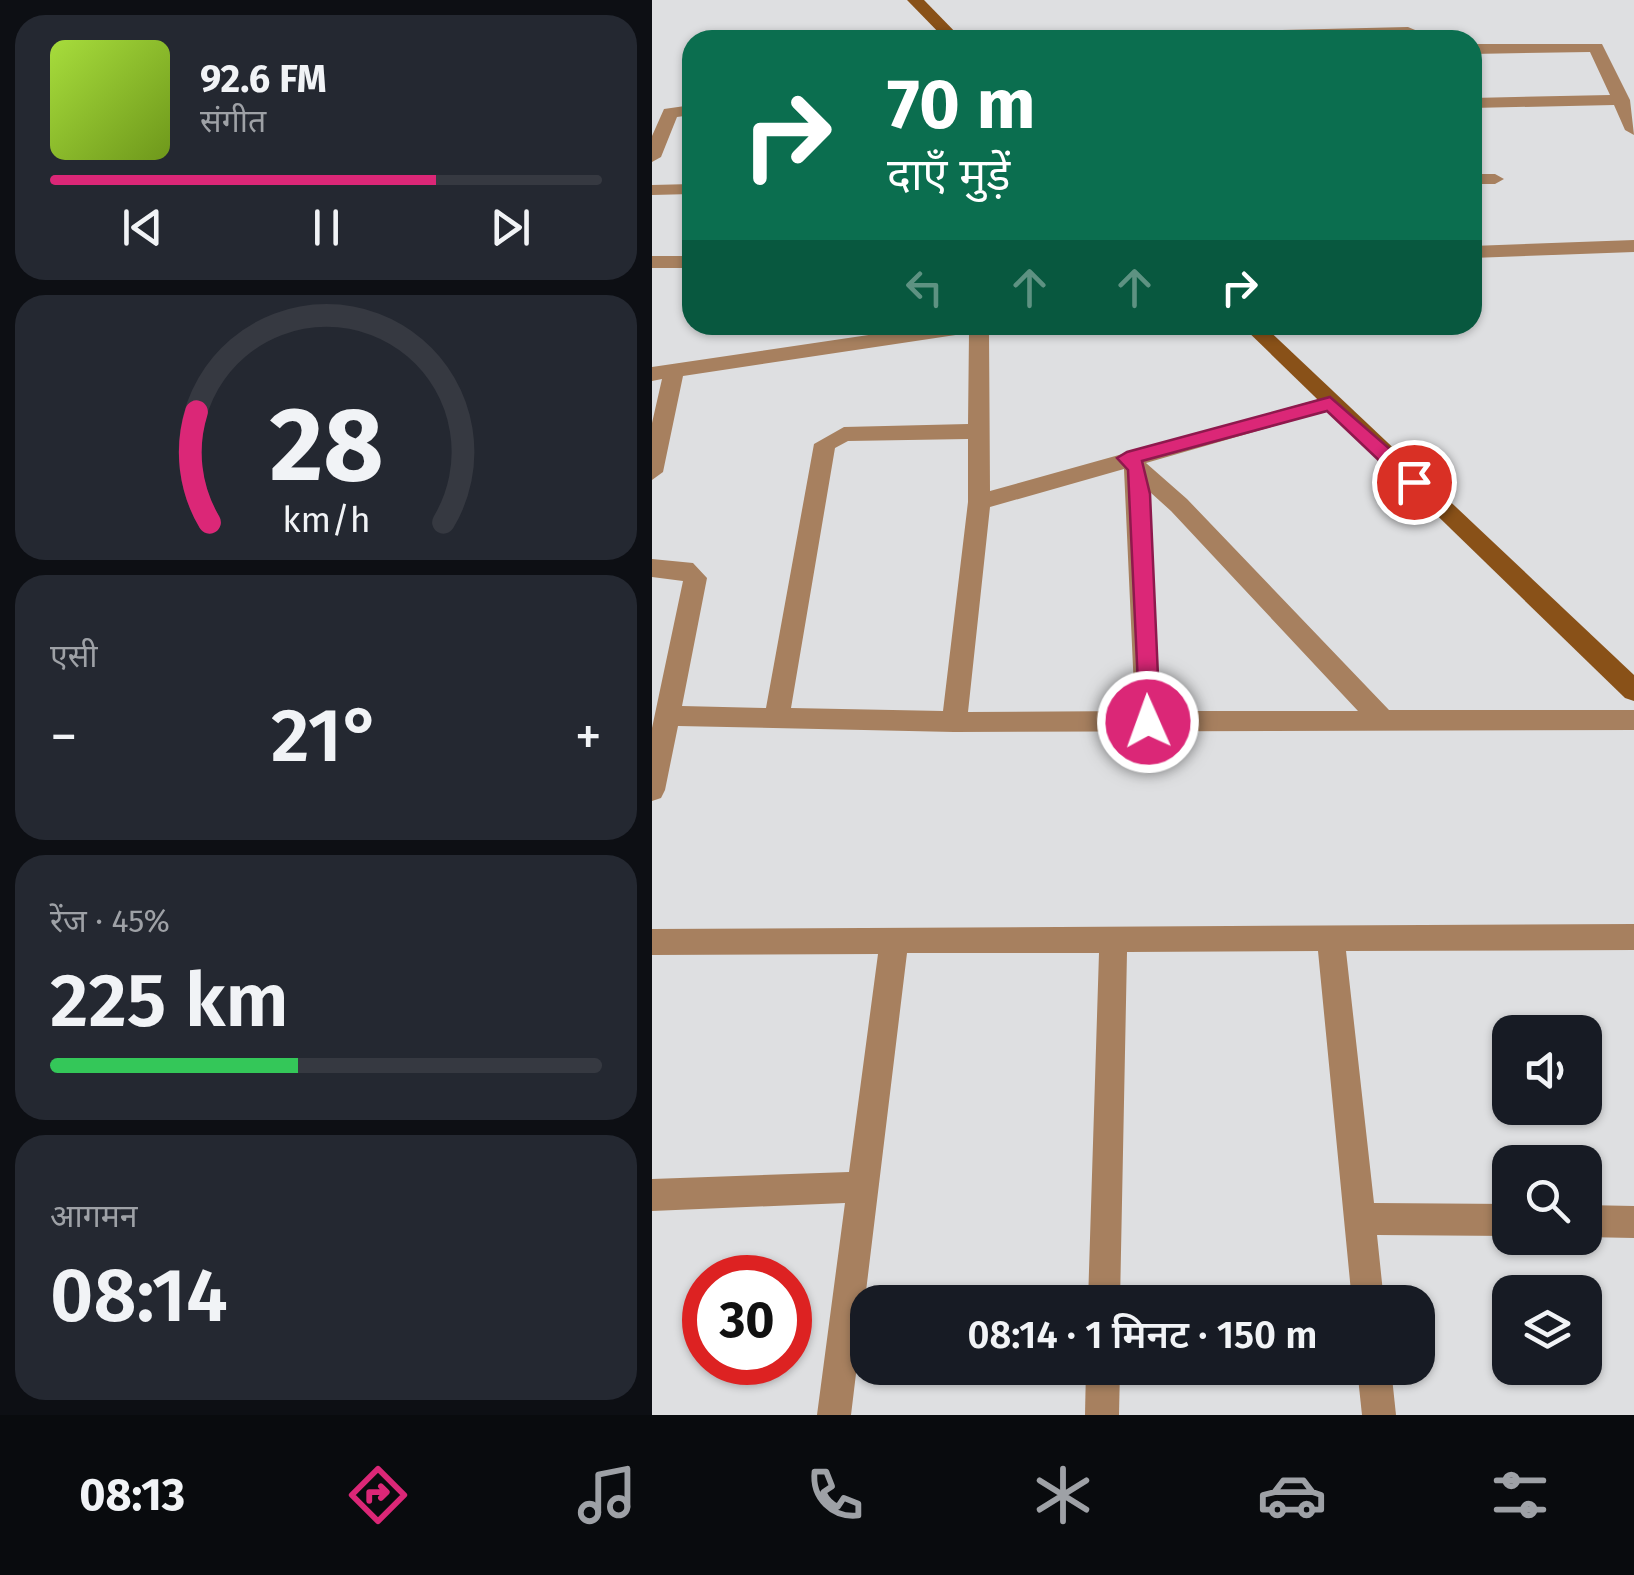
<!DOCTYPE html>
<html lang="hi">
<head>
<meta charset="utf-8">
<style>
	body { margin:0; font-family:"Fira Sans","Noto Sans Devanagari",sans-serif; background:#242831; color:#f1f3f6; height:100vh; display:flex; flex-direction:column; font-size:38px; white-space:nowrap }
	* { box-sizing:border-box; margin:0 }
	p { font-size:32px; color:#9ea1a6 }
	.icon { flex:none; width:55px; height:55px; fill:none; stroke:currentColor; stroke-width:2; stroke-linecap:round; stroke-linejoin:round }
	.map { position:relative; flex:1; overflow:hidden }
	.panel { display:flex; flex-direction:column; gap:15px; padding:15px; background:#0d0f14; width:652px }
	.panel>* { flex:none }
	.guide { position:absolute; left:30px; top:30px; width:800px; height:305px; border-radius:30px; box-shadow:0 2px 8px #0004; background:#0b6e4f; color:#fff; overflow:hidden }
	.buttons { position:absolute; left:840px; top:1015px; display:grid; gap:20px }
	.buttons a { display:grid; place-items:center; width:110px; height:110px; border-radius:20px; background:#171b24; box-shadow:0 2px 8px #0004; font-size:50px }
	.speed { position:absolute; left:30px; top:1255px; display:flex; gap:20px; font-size:50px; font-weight:700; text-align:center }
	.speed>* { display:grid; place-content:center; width:130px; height:130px; border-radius:50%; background:#171b24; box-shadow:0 2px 8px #0004; line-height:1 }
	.speed .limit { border:15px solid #d22; background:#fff; color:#111 }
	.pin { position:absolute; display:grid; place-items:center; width:85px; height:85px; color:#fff; margin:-42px; border:5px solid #fff; border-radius:50%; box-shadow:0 2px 10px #0007 }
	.me { position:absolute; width:110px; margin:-55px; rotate:358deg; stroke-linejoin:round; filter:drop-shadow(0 0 8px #0008) }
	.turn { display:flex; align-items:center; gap:35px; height:210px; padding:0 40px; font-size:45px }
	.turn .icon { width:130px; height:130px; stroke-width:2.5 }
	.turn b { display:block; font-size:70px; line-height:85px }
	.lanes { display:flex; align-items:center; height:95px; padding:0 40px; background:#0003; justify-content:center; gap:50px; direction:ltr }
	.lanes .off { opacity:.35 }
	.big { font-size:75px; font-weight:600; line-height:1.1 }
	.panel .tile { flex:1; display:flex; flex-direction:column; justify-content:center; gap:15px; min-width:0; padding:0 35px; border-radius:30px; background:#242831 }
	.panel .dial { align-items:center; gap:0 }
	.dial svg { height:260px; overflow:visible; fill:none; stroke:#363941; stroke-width:7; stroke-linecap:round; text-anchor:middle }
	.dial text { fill:#f1f3f6; stroke:none }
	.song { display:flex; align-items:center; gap:30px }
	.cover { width:120px; height:120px; border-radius:15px; background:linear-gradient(135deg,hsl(80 70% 55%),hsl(80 70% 35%)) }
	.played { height:10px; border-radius:5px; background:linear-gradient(90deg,#db2777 70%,#363941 70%) }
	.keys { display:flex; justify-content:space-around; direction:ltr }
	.heat { display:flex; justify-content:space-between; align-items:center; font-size:55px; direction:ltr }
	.charge { height:15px; border-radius:8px; background:linear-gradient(90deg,#34c759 45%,#363941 0) }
	.trip { position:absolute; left:198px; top:1285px; width:585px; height:100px; border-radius:30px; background:#171b24; box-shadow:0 2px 8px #0004; font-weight:600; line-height:100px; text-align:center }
	.menu { display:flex; height:160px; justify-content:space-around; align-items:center; background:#090b0e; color:#9ea1a6 }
	.menu .icon { width:70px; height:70px }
	.menu .active { color:#db2777 }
	.menu b { font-size:45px; color:#f1f3f6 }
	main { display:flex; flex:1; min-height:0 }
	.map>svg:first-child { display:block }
</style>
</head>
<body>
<main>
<section class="panel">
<div class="tile">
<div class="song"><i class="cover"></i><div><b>92.6 FM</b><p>संगीत</p></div></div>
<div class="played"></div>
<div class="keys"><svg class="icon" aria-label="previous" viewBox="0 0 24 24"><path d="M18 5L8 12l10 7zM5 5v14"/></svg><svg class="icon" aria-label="pause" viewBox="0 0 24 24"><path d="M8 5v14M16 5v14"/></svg><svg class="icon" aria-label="next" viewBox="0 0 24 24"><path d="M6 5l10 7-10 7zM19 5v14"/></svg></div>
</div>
<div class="tile dial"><svg viewBox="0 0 100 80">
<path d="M14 69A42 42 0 1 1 86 69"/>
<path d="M14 69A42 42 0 0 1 10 35" stroke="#db2777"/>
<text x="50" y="56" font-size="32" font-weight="700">28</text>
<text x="50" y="72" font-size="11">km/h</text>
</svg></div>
<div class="tile"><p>एसी</p>
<div class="heat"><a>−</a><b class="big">21°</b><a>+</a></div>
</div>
<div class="tile"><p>रेंज · 45%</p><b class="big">225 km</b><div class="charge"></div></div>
<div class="tile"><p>आगमन</p><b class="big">08:14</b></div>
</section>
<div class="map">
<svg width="982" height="1415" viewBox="0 0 982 1415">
	<rect width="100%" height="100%" fill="#dedfe1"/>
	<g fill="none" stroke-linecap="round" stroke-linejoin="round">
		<!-- street -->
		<g fill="#a7805f" fill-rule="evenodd">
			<path d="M756,27L787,40L754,37L630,40L622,35L630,30Z"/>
			<path d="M820,44H950L978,100L982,135L973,130L962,105L820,108V98L958,95L938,52L820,54Z"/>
			<path d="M40,105V115L25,117L9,157L0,162V136L12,109Z"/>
			<path d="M820,174H843L852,179L843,184H820Z"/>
			<path d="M40,184V194L0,195V185Z"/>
			<path d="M982,240V252L820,258V246Z"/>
			<rect x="0" y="256" width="40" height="12"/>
			<path d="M284,325H349L337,332L338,491L678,396L685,398V408L494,463L535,499L737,710H982V730L302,732L26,726L13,790L9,798L0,801V728L31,581L0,577V559L41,563L55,578L30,706L114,708L162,444L192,427L316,424L317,333L31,376L11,472L0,480V423L10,379L0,381V367ZM316,439V502L291,711L139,708L183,448L196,441ZM472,469L483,711L316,712L338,507ZM498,492L519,511L706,711H508Z"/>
			<path d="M982,924V950L694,951L722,1203L858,1204V1236L725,1235L732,1302H700L666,951L475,952L468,1302H436L447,953H255L199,1415H165L193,1203L0,1211V1179L197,1172L226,954L0,955V929Z"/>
			<path d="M932,1205L982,1206V1238L932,1237Z"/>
			<path d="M434,1368H468L467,1415H433Z"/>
			<path d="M705,1368H739L744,1415H710Z"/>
		</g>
		<!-- secondary -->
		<g fill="#895118" fill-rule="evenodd">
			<path d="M255,0H272L311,40H294Z"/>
			<path d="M589,325H611L982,675V701L973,698Z"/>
		</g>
	</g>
	<!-- route -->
	<path fill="#db2777" stroke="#8e194d" stroke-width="2.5" d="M678,397L770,477V487H755L675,411L490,461L498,494L508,722L505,728H488L476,470L465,458L475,452Z"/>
</svg>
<div class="buttons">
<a><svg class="icon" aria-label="sound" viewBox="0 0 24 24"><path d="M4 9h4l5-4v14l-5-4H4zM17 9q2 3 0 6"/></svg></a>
<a><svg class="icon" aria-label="search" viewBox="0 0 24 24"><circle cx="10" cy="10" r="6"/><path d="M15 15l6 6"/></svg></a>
<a><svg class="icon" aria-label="layers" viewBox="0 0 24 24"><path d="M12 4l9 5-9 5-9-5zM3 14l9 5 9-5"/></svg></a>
</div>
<div class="speed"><div class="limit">30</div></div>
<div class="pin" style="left:762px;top:482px;background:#d93025"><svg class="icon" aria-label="arrive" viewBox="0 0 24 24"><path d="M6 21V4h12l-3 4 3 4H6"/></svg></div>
<svg class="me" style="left:496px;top:722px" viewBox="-20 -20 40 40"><circle r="17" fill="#db2777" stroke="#fff" stroke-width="3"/><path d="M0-11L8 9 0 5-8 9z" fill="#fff"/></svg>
<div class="trip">08:14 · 1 मिनट · 150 m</div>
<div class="guide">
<div class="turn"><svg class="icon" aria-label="right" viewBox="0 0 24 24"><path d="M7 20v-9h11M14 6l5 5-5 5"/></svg><div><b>70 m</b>दाएँ मुड़ें</div></div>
<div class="lanes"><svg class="icon off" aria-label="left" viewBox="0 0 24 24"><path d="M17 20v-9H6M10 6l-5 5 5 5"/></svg><svg class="icon off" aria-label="ahead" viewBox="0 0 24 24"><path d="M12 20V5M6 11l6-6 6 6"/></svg><svg class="icon off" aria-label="ahead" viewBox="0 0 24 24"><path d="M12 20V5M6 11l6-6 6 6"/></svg><svg class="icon" aria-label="right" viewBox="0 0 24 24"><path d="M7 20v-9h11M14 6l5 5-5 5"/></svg></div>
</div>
</div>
</main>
<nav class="menu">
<b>08:13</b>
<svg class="icon active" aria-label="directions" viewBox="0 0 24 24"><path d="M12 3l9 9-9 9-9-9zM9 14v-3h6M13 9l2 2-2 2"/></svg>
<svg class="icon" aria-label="music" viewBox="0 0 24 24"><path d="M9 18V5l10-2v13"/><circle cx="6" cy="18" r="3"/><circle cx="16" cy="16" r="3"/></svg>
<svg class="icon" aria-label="phone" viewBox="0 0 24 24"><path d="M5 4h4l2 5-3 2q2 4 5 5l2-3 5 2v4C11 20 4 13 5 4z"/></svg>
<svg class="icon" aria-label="climate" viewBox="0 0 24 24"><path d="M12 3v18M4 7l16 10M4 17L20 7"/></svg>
<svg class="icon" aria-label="car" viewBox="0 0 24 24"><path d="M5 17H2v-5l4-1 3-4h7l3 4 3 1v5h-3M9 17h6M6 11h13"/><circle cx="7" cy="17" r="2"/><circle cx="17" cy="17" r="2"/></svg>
<svg class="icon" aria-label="filters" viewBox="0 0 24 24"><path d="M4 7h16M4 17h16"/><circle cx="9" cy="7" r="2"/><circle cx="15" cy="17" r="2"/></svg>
</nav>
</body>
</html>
